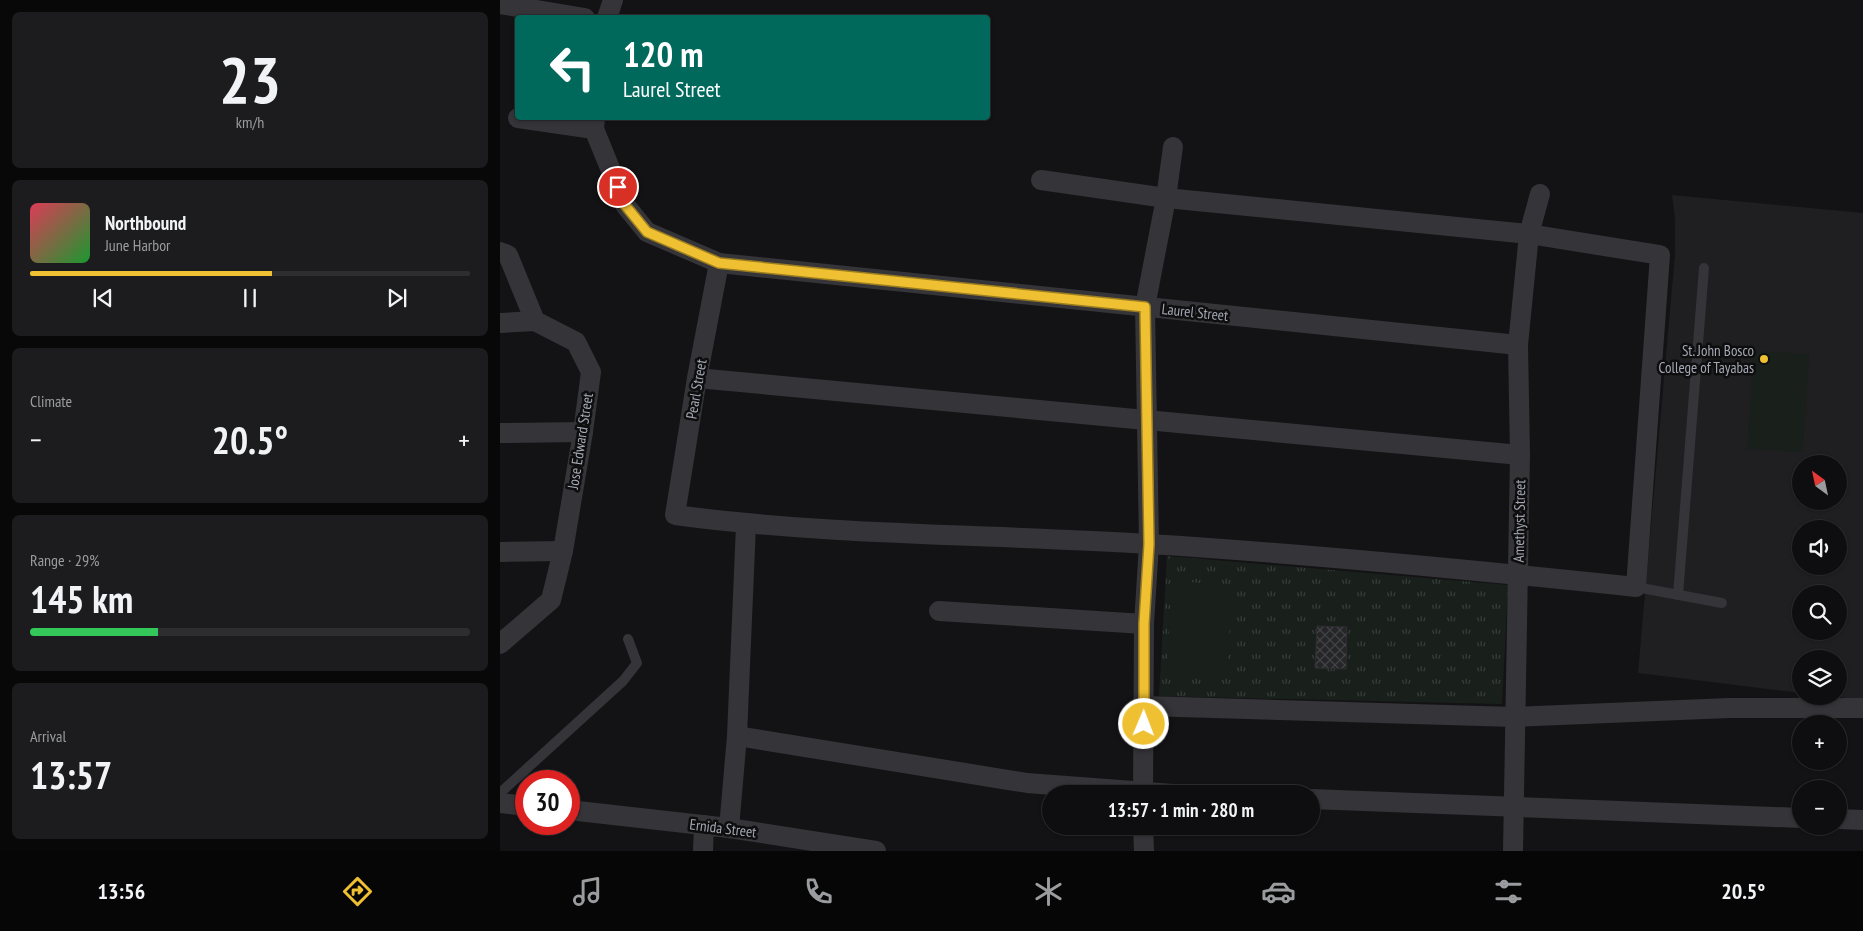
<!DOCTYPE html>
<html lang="en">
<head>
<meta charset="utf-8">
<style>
	body { margin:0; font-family:"PT Sans Narrow",sans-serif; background:#1c1c1e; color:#f1f3f6; height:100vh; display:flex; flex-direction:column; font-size:19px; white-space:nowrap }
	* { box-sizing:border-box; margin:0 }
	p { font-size:16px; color:#9b9c9f }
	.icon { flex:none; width:28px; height:28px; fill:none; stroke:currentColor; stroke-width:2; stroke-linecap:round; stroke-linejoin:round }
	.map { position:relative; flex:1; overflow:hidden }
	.details { display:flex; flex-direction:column; gap:12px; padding:12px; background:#080809; width:500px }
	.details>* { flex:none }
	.banner { position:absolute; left:15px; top:15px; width:475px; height:105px; border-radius:5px; box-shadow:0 1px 4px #0004,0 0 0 1px #2e2e30; background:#00695c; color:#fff; overflow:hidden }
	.needle { width:32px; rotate:327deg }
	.fabs { position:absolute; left:1292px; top:455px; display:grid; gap:10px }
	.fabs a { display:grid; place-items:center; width:55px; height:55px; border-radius:50%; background:#0e0e10; box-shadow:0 1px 4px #0004,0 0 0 1px #2e2e30; font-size:25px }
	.speed { position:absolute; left:15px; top:770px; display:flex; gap:10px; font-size:25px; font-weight:700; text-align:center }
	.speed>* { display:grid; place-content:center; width:65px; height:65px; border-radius:50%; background:#0e0e10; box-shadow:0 1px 4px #0004,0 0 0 1px #2e2e30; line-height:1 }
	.speed .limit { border:8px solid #d22; background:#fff; color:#111 }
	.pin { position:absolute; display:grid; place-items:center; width:42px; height:42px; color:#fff; margin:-21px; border:2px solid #fff; border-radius:50%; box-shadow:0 1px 5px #0007 }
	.me { position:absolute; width:55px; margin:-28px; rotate:1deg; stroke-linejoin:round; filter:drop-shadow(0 0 4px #0008) }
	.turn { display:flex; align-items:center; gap:18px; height:105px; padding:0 25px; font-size:22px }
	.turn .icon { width:65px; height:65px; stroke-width:2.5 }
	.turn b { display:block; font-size:35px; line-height:42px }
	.big { font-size:38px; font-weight:800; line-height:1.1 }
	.details .widget { flex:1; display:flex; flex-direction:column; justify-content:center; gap:8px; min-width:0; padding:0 18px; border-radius:8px; background:#1c1c1e }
	.details .dial { align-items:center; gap:0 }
	.dial b { font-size:65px; line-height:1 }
	.song { display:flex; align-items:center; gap:15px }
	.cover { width:60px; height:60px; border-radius:8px; background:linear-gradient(135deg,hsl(350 70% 55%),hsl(130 70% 35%)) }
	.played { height:5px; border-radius:2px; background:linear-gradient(90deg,#eec032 55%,#2e2e30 55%) }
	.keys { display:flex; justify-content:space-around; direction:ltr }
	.heat { display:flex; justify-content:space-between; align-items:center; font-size:28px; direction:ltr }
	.charge { height:8px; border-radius:4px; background:linear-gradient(90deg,#34c759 29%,#2e2e30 0) }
	.trip { position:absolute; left:542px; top:785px; width:278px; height:50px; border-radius:25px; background:#0e0e10; box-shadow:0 1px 4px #0004,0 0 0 1px #2e2e30; font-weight:800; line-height:50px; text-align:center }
	.tab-bar { display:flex; height:80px; justify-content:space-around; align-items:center; background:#060606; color:#9b9c9f }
	.tab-bar .icon { width:35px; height:35px }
	.tab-bar .selected { color:#eec032 }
	.tab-bar b { font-size:22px; color:#f1f3f6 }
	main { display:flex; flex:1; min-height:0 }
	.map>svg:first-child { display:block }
</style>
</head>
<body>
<main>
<section class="details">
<div class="widget dial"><b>23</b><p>km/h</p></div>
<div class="widget">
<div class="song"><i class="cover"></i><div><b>Northbound</b><p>June Harbor</p></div></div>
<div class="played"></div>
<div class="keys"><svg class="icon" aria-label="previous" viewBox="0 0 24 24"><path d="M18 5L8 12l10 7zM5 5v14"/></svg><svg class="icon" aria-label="pause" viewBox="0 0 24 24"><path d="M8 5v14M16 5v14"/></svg><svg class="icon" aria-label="next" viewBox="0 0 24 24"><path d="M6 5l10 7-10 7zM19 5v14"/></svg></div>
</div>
<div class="widget"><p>Climate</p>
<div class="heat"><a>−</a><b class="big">20.5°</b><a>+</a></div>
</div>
<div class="widget"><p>Range · 29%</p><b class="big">145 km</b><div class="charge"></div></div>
<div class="widget"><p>Arrival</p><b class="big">13:57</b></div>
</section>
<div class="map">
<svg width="1363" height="851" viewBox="0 0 1363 851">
	<defs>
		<pattern id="grass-tufts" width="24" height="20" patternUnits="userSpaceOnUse" patternTransform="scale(1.25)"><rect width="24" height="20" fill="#191f1b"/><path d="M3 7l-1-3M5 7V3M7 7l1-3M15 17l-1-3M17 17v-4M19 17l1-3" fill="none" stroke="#373d3a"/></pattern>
		<pattern id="building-cross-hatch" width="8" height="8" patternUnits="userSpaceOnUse" patternTransform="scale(1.25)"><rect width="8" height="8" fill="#262629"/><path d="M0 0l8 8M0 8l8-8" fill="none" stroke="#424346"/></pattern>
	</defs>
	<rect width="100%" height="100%" fill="#131315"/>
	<!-- built -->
	<path fill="#1f1f21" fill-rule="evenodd" d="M1172,195L1363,213V700L1330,696H1339V659H1301V693L1138,673L1175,254V218ZM1301,464H1339V501H1301ZM1301,529H1339V566H1301ZM1301,594H1339V631H1301Z"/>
	<!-- grass -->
	<path fill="url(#grass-tufts)" d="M667,556L1008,585L1002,704L659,696Z"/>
	<!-- garden -->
	<g fill="#191f1b">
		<path d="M1253,351L1309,354L1303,452L1247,449Z"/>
		<path d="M672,581L732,585L727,674L667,671Z"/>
	</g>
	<!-- building -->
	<path fill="url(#building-cross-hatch)" stroke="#2d2d30" d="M817,626L847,627L846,669L815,668Z"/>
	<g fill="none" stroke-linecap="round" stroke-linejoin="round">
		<!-- service -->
		<g stroke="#343439" stroke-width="10">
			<path d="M1136,587L1222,603"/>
			<path d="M1178,595L1204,268"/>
			<path d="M0,793L123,681L137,663L128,639"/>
		</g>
		<!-- minor -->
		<g stroke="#343439" stroke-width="20">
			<path d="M0,4L85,18"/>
			<path d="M107,18L113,0"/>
			<path d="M18,118L94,129"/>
			<path d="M95,118L94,129L125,205L147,232L219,263L1018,345"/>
			<path d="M0,252L8,255L35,321L76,342L91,372L83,432L63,551L51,600L0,644"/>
			<path d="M219,263L197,378L175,515C332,536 491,534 649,544C811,554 974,570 1136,587L1160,255L1029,234L666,198L541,180"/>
			<path d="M0,323L35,321"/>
			<path d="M197,378L1020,455"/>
			<path d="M0,433L83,432"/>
			<path d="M0,552L63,551"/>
			<path d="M439,611L644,624"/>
			<path d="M645,706L1014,717L1229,708H1363"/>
			<path d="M237,736L527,783L673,794"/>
			<path d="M643,794L644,624L649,544L645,307L666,198L673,147"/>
			<path d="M811,799L1301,818"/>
			<path d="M0,803L26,806"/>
			<path d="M69,810L229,828L376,851"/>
			<path d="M1339,819L1363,820"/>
			<path d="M643,826L644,851"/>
			<path d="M229,828L237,736L246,525"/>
			<path d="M203,851L204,825"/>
			<path d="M1013,851L1020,455L1018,345L1029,234L1040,194"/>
		</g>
	</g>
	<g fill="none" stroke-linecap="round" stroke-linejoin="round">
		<!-- route casing -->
		<g stroke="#9b7d20" stroke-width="12">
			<path id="route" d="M118,187L125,205L147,232L219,263L645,307L649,544L644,624V724"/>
		</g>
		<!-- route -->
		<use href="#route" stroke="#eec032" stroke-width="9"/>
	</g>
	<!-- markers -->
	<circle fill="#eec032" stroke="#0e0e0f" stroke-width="2" cx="1264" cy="359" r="5"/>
	<g text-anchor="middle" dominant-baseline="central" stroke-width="5" stroke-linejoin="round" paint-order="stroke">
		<!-- street labels -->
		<g font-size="15" fill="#a5a8b5" stroke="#0e0e0f">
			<text transform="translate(695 312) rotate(6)">Laurel Street</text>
			<text transform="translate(196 389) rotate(-80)">Pearl Street</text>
			<text transform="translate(80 441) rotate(-81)">Jose Edward Street</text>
			<text transform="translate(1019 521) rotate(-89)">Amethyst Street</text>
			<text transform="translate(223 828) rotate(7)">Ernida Street</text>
		</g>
		<!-- poi labels -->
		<g font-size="15" fill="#a5a8b5" stroke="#0e0e0f" text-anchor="end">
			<text x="1254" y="350">St. John Bosco<tspan x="1254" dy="17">College of Tayabas</tspan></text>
		</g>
	</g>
</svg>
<div class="fabs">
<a><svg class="needle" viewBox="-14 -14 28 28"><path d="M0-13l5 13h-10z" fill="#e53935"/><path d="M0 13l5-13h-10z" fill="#9b9c9f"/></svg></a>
<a><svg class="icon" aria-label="sound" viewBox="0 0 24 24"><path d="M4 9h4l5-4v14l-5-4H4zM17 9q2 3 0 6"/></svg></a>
<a><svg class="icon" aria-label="search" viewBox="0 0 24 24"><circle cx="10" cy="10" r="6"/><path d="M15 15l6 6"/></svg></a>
<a><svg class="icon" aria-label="layers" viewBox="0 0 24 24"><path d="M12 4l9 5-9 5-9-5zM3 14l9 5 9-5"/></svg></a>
<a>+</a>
<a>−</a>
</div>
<div class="speed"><div class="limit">30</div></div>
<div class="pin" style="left:118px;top:187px;background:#d93025"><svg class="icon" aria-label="arrive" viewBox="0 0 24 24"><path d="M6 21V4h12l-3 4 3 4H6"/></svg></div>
<svg class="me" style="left:644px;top:724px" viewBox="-20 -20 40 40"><circle r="17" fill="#eec032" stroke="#fff" stroke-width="3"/><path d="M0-11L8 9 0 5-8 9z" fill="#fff"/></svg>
<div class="trip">13:57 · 1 min · 280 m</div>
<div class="banner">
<div class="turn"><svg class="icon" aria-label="left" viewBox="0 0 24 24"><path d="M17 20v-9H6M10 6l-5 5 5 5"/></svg><div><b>120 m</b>Laurel Street</div></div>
</div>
</div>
</main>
<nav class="tab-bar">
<b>13:56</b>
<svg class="icon selected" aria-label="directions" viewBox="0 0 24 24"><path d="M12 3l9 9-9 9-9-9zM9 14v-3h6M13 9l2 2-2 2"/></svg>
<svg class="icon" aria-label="music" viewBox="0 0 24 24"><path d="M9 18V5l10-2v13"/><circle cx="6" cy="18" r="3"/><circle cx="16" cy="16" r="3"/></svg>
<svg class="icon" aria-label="phone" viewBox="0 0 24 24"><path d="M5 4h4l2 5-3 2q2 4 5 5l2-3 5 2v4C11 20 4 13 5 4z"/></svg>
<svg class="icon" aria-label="climate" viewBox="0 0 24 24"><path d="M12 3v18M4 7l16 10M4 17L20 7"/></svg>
<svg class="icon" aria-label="car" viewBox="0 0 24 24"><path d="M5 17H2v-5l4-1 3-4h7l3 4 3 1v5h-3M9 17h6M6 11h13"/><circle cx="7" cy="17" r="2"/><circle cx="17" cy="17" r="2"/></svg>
<svg class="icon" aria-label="filters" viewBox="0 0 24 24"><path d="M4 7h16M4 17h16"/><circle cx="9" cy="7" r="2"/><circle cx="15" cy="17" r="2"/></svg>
<b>20.5°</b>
</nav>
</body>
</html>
